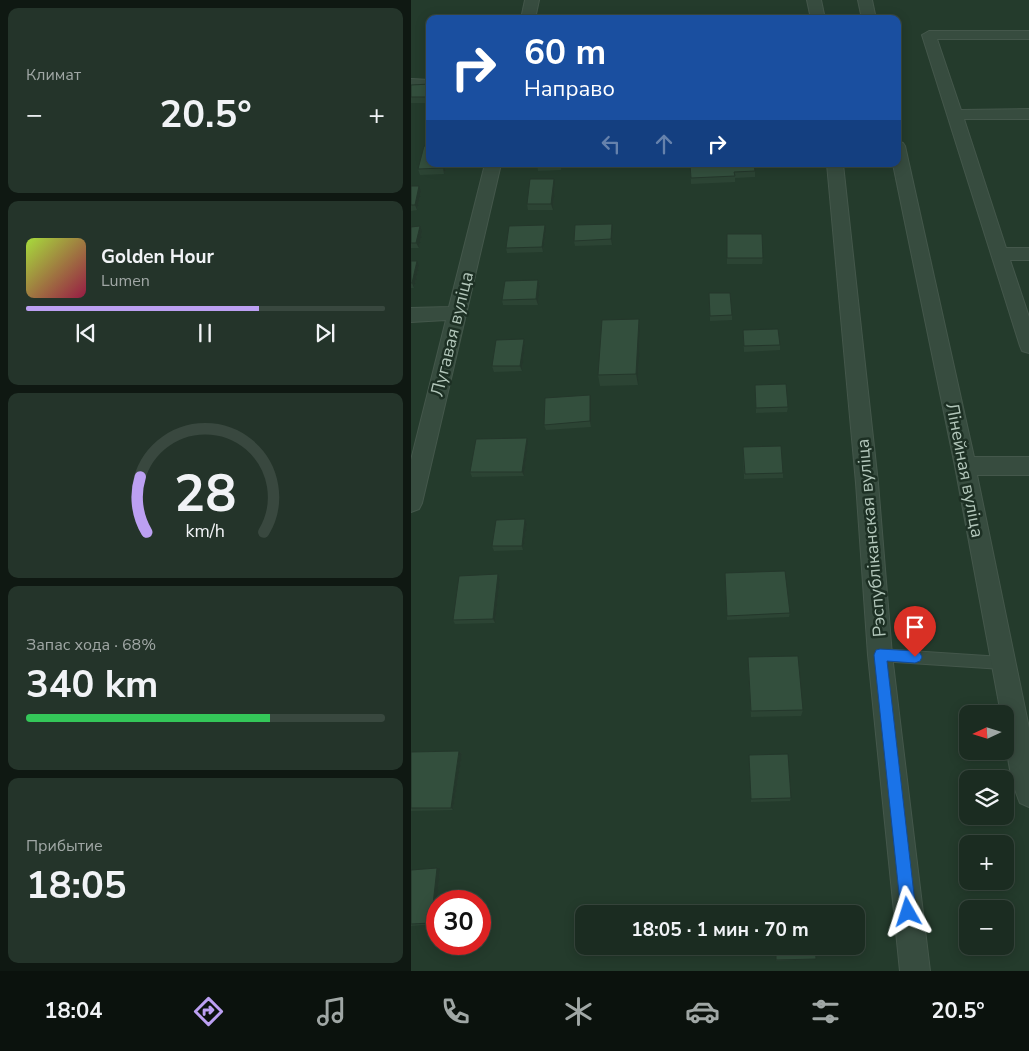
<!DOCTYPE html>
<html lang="ru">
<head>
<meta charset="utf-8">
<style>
	body { margin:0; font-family:"Nunito Sans",sans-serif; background:#24342a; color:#f1f3f6; height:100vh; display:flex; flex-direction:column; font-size:19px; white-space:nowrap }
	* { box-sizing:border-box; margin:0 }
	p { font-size:16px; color:#a0a7a5 }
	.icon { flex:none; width:28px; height:28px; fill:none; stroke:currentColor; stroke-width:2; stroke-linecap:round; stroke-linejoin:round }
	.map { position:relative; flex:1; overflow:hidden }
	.details { display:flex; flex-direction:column; gap:8px; padding:8px; background:#0f1812; width:411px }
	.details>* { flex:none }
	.top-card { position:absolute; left:15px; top:15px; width:475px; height:152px; border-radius:10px; box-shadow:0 2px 12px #0003,0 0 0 1px #39483f; background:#1a4fa0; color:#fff; overflow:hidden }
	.needle { width:32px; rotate:266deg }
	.fabs { position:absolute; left:548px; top:705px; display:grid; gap:10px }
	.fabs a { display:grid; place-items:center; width:55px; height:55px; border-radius:10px; background:#1b2c21; box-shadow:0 2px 12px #0003,0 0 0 1px #39483f; font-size:25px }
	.speed { position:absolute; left:15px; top:890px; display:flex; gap:10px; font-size:25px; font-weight:700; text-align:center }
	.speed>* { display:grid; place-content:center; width:65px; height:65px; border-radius:50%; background:#1b2c21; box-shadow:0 2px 12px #0003,0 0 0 1px #39483f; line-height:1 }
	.speed .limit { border:8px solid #d22; background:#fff; color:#111 }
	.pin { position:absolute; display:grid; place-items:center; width:42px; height:42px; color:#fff; margin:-51px -21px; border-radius:50% 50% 50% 0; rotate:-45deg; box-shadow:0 0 5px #0007 }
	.pin .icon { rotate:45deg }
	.me { position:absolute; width:55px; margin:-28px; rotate:354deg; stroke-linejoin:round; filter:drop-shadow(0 0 4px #0008) }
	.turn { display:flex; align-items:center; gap:18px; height:105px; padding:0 15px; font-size:22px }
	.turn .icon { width:65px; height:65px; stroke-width:2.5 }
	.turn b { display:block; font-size:35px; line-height:42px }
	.lanes { display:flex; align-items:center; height:48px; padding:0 15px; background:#0003; justify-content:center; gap:25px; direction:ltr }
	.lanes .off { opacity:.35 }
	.big { font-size:38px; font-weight:700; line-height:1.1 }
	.details .tile { flex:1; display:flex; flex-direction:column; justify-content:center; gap:8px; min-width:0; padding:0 18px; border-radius:10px; background:#24342a }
	.details .dial { align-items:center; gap:0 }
	.dial svg { height:130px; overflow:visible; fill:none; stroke:#39483f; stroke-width:7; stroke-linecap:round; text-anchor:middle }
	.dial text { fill:#f1f3f6; stroke:none }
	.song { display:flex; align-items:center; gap:15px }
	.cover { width:60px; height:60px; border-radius:8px; background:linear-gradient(135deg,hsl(80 70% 55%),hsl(340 70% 35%)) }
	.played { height:5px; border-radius:2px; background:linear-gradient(90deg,#bca0f2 65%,#39483f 65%) }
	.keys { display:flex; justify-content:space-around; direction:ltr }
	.heat { display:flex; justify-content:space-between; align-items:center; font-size:28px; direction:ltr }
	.charge { height:8px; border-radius:4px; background:linear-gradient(90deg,#34c759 68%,#39483f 0) }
	.trip { position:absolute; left:164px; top:905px; width:290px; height:50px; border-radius:10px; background:#1b2c21; box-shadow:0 2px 12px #0003,0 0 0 1px #39483f; font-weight:700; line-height:50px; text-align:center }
	.tab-bar { display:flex; height:80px; justify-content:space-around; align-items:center; background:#0b120d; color:#a0a7a5 }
	.tab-bar .icon { width:35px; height:35px }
	.tab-bar .selected { color:#bca0f2 }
	.tab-bar b { font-size:22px; color:#f1f3f6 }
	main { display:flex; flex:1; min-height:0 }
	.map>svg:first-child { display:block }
</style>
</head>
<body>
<main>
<section class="details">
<div class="tile"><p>Климат</p>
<div class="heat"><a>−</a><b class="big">20.5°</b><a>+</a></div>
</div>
<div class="tile">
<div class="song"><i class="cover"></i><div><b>Golden Hour</b><p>Lumen</p></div></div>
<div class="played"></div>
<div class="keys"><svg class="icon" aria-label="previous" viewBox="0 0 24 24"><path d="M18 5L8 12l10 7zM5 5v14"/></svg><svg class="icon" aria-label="pause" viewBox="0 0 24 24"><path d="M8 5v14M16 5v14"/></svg><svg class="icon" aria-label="next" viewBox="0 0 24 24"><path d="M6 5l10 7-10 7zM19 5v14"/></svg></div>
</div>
<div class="tile dial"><svg viewBox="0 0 100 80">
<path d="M14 69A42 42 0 1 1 86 69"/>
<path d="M14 69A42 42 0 0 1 10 35" stroke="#bca0f2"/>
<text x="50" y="56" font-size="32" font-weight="700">28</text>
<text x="50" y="72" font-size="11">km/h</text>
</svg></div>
<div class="tile"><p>Запас хода · 68%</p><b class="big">340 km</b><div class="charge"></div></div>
<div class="tile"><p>Прибытие</p><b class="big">18:05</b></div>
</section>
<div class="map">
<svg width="618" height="971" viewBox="0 0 618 971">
	<rect width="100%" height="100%" fill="#243b2c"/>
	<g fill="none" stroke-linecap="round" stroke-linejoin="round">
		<!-- service casing -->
		<g stroke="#44574b" stroke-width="2">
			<path id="service" d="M469,649L591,657L596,659L597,663L596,667L591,669L469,661L464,659L463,655L464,651Z"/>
		</g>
		<!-- minor casing -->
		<g stroke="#44574b" stroke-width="2">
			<g id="minor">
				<path d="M114,0H128L124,19H110Z"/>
				<path d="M396,0H410L414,19H400Z"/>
				<path d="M447,0H461L465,19H451Z"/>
				<path d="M518,31H618V39H526L550,110L618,109V119H553L595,248H618V260H599L618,317V353L611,351L609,346L511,35Z"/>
				<path d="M0,79L19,80V88L0,87Z"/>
				<path d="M486,141L492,143L494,146L563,457H618V475H566L618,728V807L609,803C598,777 594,743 594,714H590L544,466L482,164H486Z"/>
				<path d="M74,164H90L11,503L8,509L0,512V460L35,320L0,322V308L38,307Z"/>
				<path d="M416,164H432L467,483L481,655L519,971H489L457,655L445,483Z"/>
			</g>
		</g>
		<!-- service -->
		<use href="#service" fill="#374c3f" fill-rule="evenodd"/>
		<!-- minor -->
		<use href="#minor" fill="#374c3f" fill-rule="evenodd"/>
	</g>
	<!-- wall -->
	<g fill="#2c4434">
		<path d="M19,84V103H0V85Z"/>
		<path d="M19,164H36L33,174L9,175L7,169Z"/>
		<path d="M126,164H150V170L127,171Z"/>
		<path d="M279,164L344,171V177L324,178V182L280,184Z"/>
		<path d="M144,184L142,210H117L116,204Z"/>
		<path d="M0,186L10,192L6,210L0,211Z"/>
		<path d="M0,227L11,232L8,248H0Z"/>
		<path d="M202,229L201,245L164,246L163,241Z"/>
		<path d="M135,231L132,252L96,253L95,248Z"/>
		<path d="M316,234L352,258L351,264H316Z"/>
		<path d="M0,261L8,266L3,288H0Z"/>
		<path d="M127,280L129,286L127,305H92L91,300Z"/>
		<path d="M298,293L321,315V320L299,321Z"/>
		<path d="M228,319L229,330L227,385L189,386L187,375Z"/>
		<path d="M332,330L369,345V350L333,352Z"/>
		<path d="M113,339L114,345L111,371L83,372L81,366Z"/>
		<path d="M344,385L377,407L376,412L345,413Z"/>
		<path d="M180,400V427L135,430L133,425Z"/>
		<path d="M117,444L113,476L61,477L59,472Z"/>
		<path d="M332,447L372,473V478L333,479Z"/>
		<path d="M114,519L116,524L112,550L83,551L81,546Z"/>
		<path d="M87,574L89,579L84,623L44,624L42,620Z"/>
		<path d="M314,577L379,613L378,617L316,620Z"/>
		<path d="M337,657L392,710L390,716L340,717L337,665Z"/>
		<path d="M48,751L51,754L42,810L0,811V752Z"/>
		<path d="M338,755L380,798L379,801L340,802Z"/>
		<path d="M29,869L24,924L0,926V870Z"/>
		<path d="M364,946H404L405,959H404L365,961Z"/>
	</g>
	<!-- shaded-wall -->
	<g fill="#24372b">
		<path d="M33,164H36L33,174L32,168Z"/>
		<path d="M143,179L144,184L142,210L140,204Z"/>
		<path d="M8,186L10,192L6,210L4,205Z"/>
		<path d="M201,224L202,229L201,245L200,239Z"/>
		<path d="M134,225L135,231L132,252L131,247Z"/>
		<path d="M9,226L11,232L8,248L5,243Z"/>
		<path d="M6,261L8,266L3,288L1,283Z"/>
		<path d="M127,280L129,286L127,305L125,299Z"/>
		<path d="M228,319L229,330L227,385L225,374Z"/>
		<path d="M113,339L114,345L111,371L109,366Z"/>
		<path d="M179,395L180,400V427L179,421Z"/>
		<path d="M116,438L117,444L113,476L111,472Z"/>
		<path d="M114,519L116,524L112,550L111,546Z"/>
		<path d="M87,574L89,579L84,623L82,619Z"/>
		<path d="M48,751L51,754L42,810L40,808Z"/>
		<path d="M26,868L29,869L24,924L20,923Z"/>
	</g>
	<!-- building -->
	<g fill="#334f3d" stroke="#24372b">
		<path d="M19,84V97H0V85Z"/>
		<path d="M13,146H19V164H33L32,168L7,169Z"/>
		<path d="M126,164H148L126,165Z"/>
		<path d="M279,164H343L344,171L323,172L324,176L280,178Z"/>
		<path d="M119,179H143L140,204H116Z"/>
		<path d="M0,186H8L4,205H0Z"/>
		<path d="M201,224L200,239L163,241L164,225Z"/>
		<path d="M134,225L131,247L95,248L98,226Z"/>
		<path d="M9,226L5,243H0V227Z"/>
		<path d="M316,234H351L352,258H316Z"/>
		<path d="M0,261H6L1,283H0Z"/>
		<path d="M127,280L125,299L91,300L94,281Z"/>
		<path d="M298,293H319L321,315L299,316Z"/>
		<path d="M228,319L225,374L187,375L191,320Z"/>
		<path d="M367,329L369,345L333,346L332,330Z"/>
		<path d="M113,339L109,366H81L85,340Z"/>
		<path d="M375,384L377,407L345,408L344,385Z"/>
		<path d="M179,395V421L133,425L134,398Z"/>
		<path d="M116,438L111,472H59L65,439Z"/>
		<path d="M370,446L372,473L334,474L332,447Z"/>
		<path d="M114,519L111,546H81L85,520Z"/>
		<path d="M374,571L379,613L316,616L314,573Z"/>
		<path d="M87,574L82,619L42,620L48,576Z"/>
		<path d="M387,656L392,710L340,711L337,657Z"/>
		<path d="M48,751L40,808H0V752Z"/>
		<path d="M377,754L380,798L340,799L338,755Z"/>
		<path d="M26,868L20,923L0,924V870Z"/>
		<path d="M365,946H404L405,959L365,960Z"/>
	</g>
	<!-- route -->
	<path fill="#1a73e8" stroke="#114b97" d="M469,649L504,651L509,653L511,657L509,661L504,663L476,661L505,912L503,917L497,919L492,917L490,912L463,655L465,650Z"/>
	<g text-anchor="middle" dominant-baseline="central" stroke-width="5" stroke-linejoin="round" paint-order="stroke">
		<!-- street labels -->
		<g font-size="18" fill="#b3c7bb" stroke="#1d3024">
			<text transform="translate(41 334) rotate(-76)">Лугавая вуліца</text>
			<text transform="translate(554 470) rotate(79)">Лінейная вуліца</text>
			<text transform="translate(460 538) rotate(-95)">Рэспубліканская вуліца</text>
		</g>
	</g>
</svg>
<div class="fabs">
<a><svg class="needle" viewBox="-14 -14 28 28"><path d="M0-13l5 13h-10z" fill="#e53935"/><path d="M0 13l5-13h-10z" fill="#a0a7a5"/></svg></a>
<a><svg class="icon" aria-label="layers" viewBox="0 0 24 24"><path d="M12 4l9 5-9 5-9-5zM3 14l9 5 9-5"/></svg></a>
<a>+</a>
<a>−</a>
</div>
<div class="speed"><div class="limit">30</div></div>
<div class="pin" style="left:504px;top:657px;background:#d93025"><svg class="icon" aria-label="arrive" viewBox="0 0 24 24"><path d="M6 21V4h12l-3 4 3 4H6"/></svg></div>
<svg class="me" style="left:497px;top:912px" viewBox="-20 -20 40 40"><path d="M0-17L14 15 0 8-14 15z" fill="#1a73e8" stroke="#fff" stroke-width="4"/></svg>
<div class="trip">18:05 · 1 мин · 70 m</div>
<div class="top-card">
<div class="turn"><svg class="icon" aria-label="right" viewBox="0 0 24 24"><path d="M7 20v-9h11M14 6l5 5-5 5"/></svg><div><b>60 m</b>Направо</div></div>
<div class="lanes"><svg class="icon off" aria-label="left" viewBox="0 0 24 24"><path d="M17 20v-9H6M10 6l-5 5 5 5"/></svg><svg class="icon off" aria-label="ahead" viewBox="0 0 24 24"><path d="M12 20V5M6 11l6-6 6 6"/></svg><svg class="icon" aria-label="right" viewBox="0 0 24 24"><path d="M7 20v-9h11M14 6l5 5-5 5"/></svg></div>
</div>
</div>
</main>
<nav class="tab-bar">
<b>18:04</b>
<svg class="icon selected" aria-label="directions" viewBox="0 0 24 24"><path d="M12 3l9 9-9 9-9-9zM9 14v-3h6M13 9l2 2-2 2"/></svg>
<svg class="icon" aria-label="music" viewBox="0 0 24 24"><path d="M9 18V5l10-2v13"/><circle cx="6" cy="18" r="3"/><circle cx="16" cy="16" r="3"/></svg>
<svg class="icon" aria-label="phone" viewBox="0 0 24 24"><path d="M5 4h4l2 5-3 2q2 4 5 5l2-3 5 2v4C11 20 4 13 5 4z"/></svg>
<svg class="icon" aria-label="climate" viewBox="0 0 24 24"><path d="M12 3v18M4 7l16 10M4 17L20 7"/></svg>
<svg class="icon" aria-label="car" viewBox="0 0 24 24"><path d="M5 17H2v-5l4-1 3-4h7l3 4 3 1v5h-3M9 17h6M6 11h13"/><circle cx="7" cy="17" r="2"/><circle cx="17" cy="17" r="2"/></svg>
<svg class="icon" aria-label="filters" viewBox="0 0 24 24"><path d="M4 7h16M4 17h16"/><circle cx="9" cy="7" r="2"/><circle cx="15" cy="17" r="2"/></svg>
<b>20.5°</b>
</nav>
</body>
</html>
